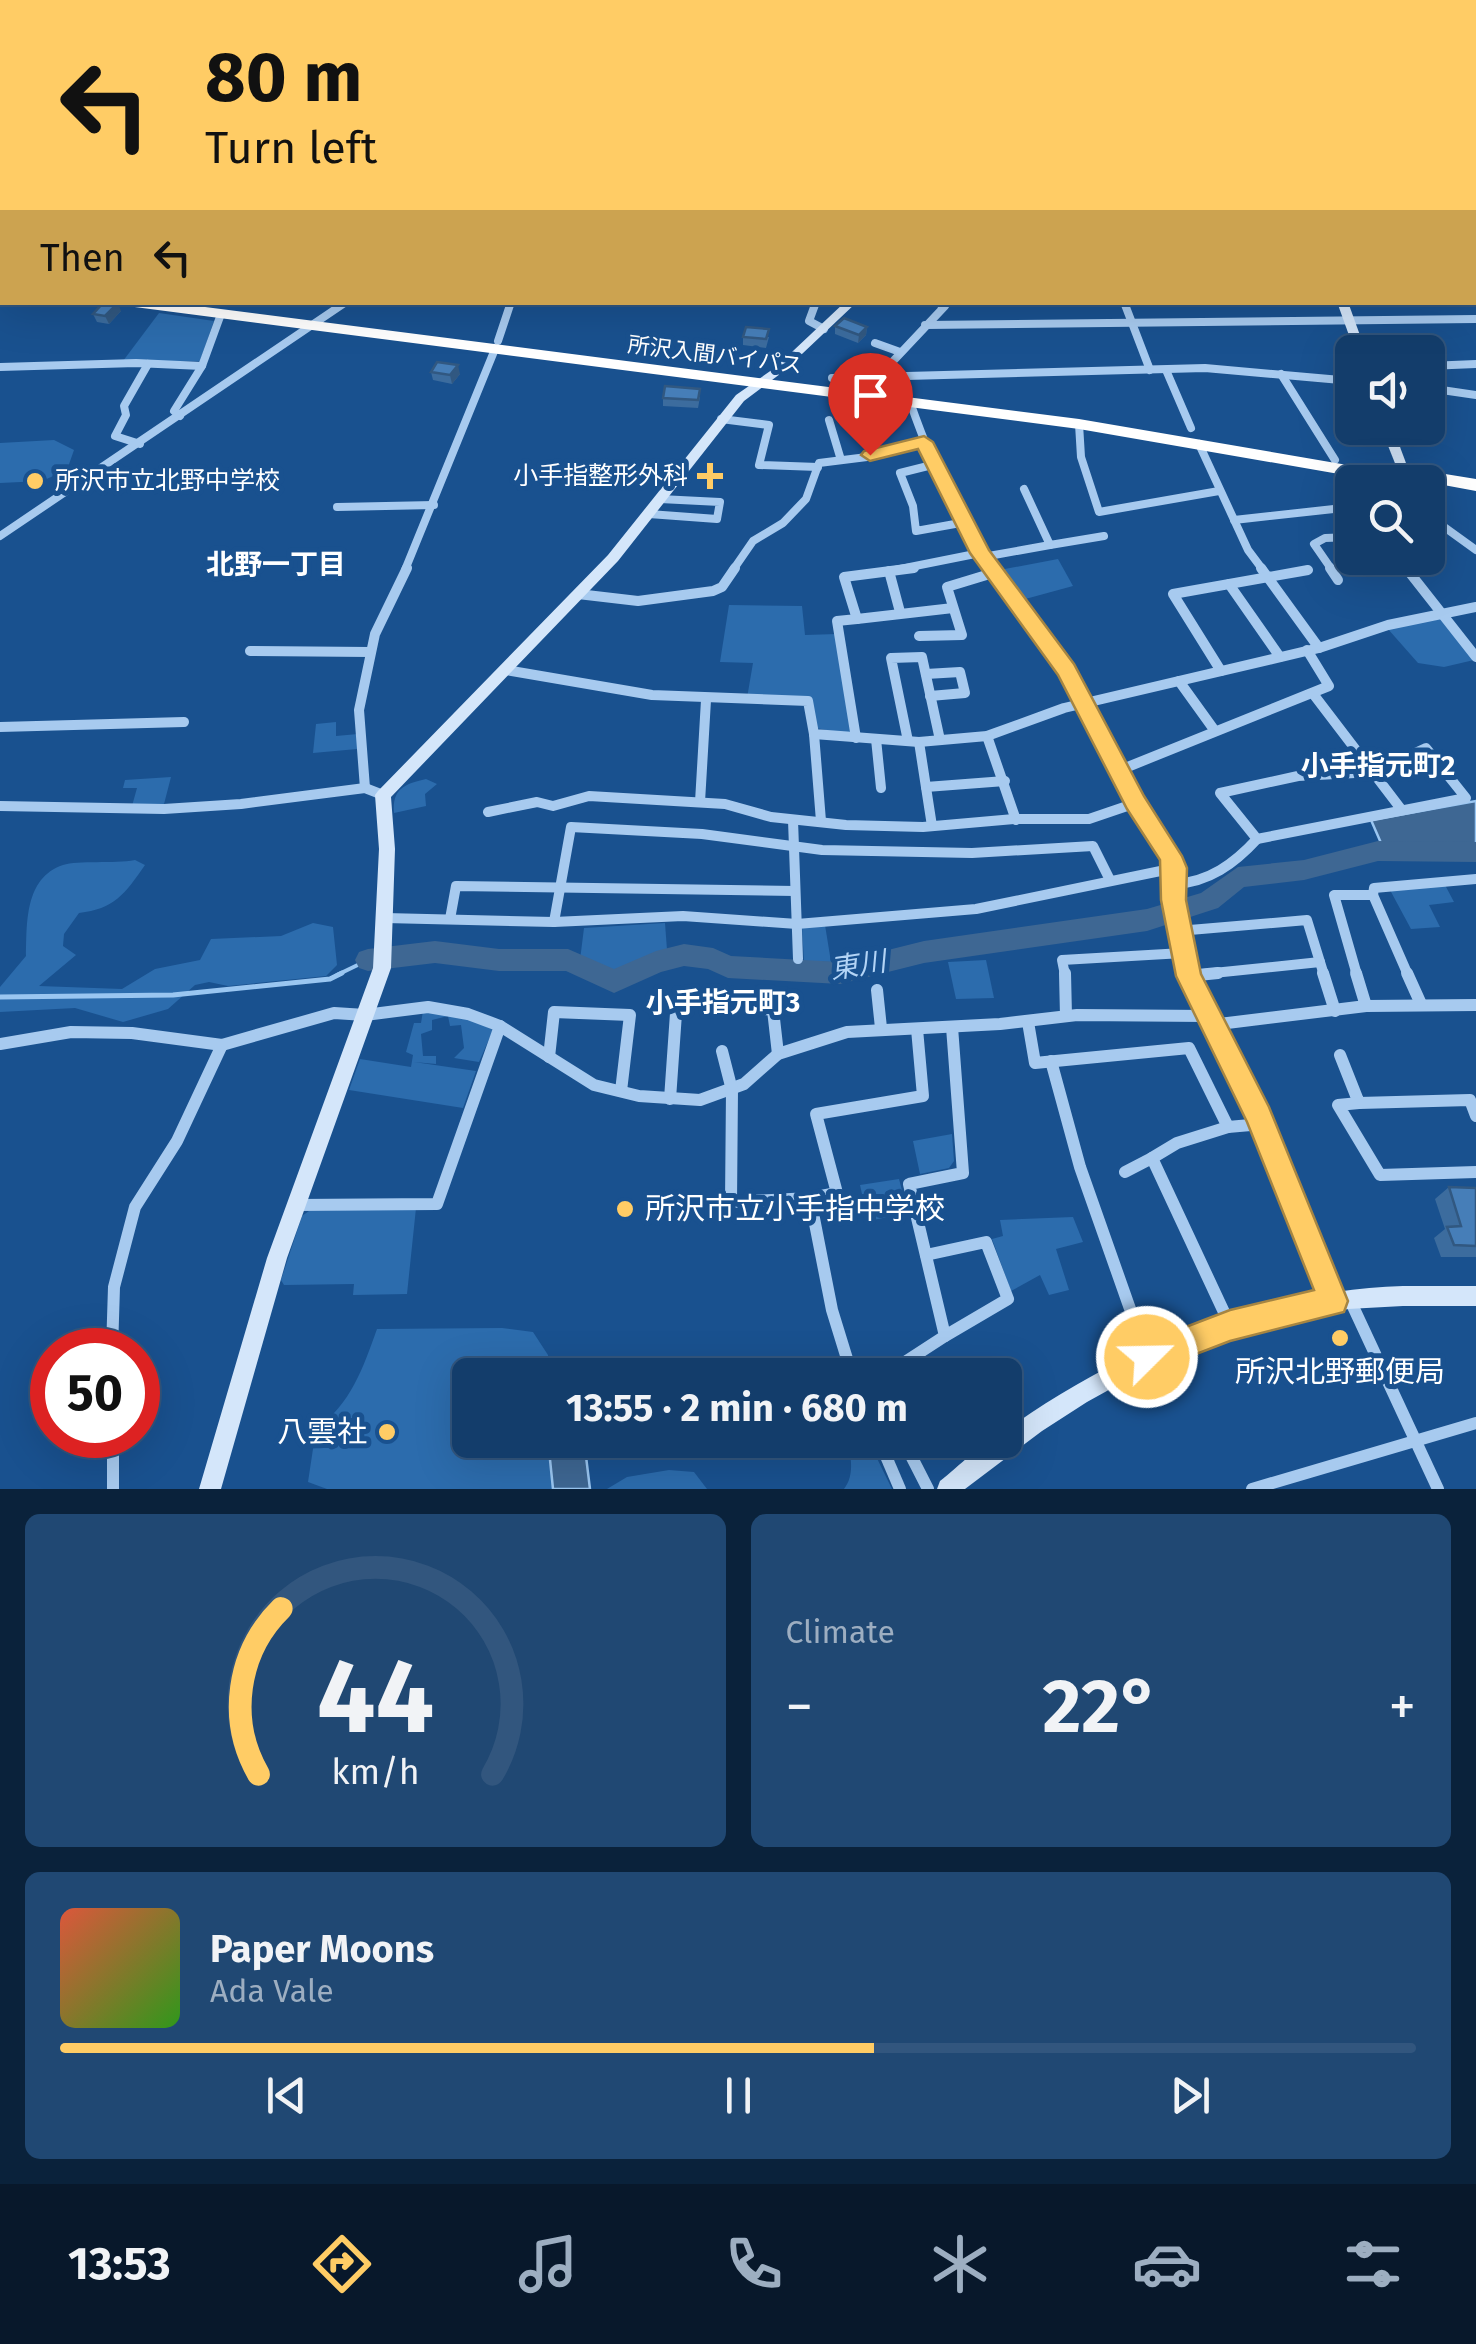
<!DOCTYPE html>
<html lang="en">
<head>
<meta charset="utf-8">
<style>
	body { margin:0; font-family:"Fira Sans","Noto Sans JP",sans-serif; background:#204873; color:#f1f3f6; height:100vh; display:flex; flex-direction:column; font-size:38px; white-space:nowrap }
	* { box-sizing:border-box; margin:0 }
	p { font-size:32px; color:#9daec1 }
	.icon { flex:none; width:55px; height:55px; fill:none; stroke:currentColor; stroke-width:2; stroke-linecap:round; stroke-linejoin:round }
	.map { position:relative; height:1489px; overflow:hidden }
	.sheet { display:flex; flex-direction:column; gap:25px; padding:25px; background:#0a223b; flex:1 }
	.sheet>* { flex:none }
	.top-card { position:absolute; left:0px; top:0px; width:1478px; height:305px; box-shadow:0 10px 40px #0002,0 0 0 2px #32567e; background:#ffcc65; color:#111; overflow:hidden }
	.buttons { position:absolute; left:1335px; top:335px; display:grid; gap:20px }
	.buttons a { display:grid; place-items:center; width:110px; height:110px; border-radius:15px; background:#133d6b; box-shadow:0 10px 40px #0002,0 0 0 2px #32567e; font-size:50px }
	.speed { position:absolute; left:30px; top:1328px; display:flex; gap:20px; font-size:50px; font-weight:700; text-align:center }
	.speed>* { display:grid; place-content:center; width:130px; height:130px; border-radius:50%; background:#133d6b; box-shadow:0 10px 40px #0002,0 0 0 2px #32567e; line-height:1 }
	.speed .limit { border:15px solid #d22; background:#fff; color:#111 }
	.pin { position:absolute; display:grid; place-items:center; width:85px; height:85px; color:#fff; margin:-102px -42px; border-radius:50% 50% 50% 0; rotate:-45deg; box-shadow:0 0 10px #0007 }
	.pin .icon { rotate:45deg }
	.me { position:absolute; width:110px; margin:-55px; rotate:67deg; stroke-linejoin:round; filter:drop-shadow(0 0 8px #0008) }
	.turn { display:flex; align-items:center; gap:35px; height:210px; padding:0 40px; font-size:45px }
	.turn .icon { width:130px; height:130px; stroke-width:2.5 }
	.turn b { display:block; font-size:70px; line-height:85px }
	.then { display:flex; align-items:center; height:95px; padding:0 40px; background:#0003; gap:20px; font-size:38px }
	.big { font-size:75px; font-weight:700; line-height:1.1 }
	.sheet .widget { flex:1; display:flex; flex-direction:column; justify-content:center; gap:15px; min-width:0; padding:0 35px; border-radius:15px; background:#204873 }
	.sheet .dial { align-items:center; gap:0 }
	.dial svg { height:260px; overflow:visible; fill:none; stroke:#32567e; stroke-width:7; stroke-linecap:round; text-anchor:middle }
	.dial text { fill:#f1f3f6; stroke:none }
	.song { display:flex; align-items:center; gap:30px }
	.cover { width:120px; height:120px; border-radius:15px; background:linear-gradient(135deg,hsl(10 70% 55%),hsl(110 70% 35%)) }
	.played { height:10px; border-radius:5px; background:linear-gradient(90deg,#ffcc65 60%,#32567e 60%) }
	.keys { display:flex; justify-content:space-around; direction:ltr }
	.heat { display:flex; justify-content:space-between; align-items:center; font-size:55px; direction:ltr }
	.sheet .tiles { flex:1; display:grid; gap:25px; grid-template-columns:1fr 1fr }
	.widget:last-child { grid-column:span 2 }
	.trip { position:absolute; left:452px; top:1358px; width:570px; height:100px; border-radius:15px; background:#133d6b; box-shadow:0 10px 40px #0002,0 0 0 2px #32567e; font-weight:700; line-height:100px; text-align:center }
	.dock { display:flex; height:160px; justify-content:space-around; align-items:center; background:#08182b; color:#9daec1 }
	.dock .icon { width:70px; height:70px }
	.dock .selected { color:#ffcc65 }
	.dock b { font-size:45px; color:#f1f3f6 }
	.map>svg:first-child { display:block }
</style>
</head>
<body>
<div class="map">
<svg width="1476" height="1489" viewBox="0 0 1476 1489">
	<rect width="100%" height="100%" fill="#19518f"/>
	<!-- green -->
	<g fill="#2c6cad">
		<path d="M159,313L214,321L200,361H123Z"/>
		<path d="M54,440L74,450L67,470L42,481L0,483V443Z"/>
		<path d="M1058,559L1073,586L1018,601L994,571Z"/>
		<path d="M729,605L802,606L805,635L837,634L851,730L848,734L816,728L810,698H747L753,663L720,662Z"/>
		<path d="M1438,616L1474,660L1444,667L1418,663L1388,629Z"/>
		<path d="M336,722V736L358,734L357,749L313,753L316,724Z"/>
		<path d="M171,777L164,804L132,806L137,788H123L125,780Z"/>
		<path d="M426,779L437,784L425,794L426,806L394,813C392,789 404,784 426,779Z"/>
		<path d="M135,860L145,865C125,894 114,909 79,913L64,934L63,946L76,955L39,986L122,989L155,969L200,960L211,939L281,936L313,923L333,927L337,965L326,976L228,986L209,982L195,985L168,1009L123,1022L75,1008L0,1012V987L26,956C27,925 24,878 63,865C78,860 114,864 135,860Z"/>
		<path d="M1445,885L1454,902L1429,905L1440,927L1411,929L1390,890Z"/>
		<path d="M665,923L667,950L614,970L580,960L584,928Z"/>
		<path d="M825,925L831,962L804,961L802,927Z"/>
		<path d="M986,960L994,998L956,999L948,962Z"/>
		<path d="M423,1011L466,1016L493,1030L479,1062L454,1058L464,1048L461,1025L450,1026L448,1016L432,1020V1030L421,1034L423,1056H436V1064L414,1062L476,1071L463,1108L349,1090L360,1059L411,1067L413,1055L406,1052L414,1023H421Z"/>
		<path d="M952,1134L954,1161L949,1168L920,1174L913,1141Z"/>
		<path d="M899,1179L908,1213L868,1221L860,1185Z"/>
		<path d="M416,1208L407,1294L353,1295L354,1284L284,1285L281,1280L302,1216L309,1211Z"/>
		<path d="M1073,1217L1083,1242L1056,1249L1069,1290L1049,1295L1040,1275L1011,1291L992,1239L1003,1236L1000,1220Z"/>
		<path d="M502,1328L533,1332L548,1355L549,1375H470V1440H557L566,1489H327L308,1482L316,1429C351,1404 363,1368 377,1329Z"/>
		<path d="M847,1440H868L892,1489H844C855,1475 851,1456 847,1440Z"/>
		<path d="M669,1470L694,1472L707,1489H607L627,1477Z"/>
	</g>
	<!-- water -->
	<g fill="#3e6793" stroke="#9ac6f1" stroke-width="2.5">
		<path d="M1476,801V844L1381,843L1371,820Z"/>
		<path d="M548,1440H584L590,1489H553Z"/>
	</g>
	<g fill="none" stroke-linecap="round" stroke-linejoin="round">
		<!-- stream-far2 -->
		<g stroke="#9ac6f1" stroke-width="2.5">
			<path d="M579,2L588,0"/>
			<path d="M0,62L2,58"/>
		</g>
		<!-- stream-far1 -->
		<path stroke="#9ac6f1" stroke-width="4" d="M337,975L368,960"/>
		<!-- stream -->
		<path stroke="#9ac6f1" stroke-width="5" d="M0,997L173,995L330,979L342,973"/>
		<!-- river -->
		<path fill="#3e6793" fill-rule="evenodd" d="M1378,841L1476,842V862L1378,861L1304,880L1244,887L1218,908L1147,931L924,963L840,984L728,978L708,969L684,966L661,972L614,993L566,971H499L435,963L368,971L359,968L355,960L359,952L368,949L435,941L499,949H568L614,969L656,951L684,944L713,948L731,956L840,962L924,941L1147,909L1201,893L1238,867L1304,860Z"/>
		<!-- street-far3 -->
		<g stroke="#a7caef" stroke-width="6">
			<path d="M939,0L951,2"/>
			<path d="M1051,0L1064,2"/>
			<path d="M1152,0L1165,2"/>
			<path d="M1345,0L1357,2"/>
			<path d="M1465,0L1476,2"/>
			<path d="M45,2L54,0"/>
			<path d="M872,2L877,0"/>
		</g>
		<!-- street-far2 -->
		<g stroke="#a7caef" stroke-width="8">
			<path d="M816,302L809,321L824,329"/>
			<path d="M1124,302L1150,370"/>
			<path d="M925,325L1476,319"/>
			<path d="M498,341L511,302"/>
			<path d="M875,343L900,352"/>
			<path d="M1428,366L1476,364"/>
			<path d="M0,367L136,363L202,366L221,314"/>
			<path d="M1166,370L1191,428"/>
			<path d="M1281,374L1335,460"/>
			<path d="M880,375L945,306L936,302"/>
			<path d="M832,378L1205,368L1352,381"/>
			<path d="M1428,388L1476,395"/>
			<path d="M852,396L871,455"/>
			<path d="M910,402C930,459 957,522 993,570"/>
			<path d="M180,416L174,411L202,366"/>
			<path d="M721,419L769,425L759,465L818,467"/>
			<path d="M829,420L841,460"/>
			<path d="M1079,424L1081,457L1099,512L1219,491"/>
			<path d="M140,444L115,436L126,415L124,406L148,364"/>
			<path d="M1199,444L1248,550L1263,570"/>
			<path d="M936,464L900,473L913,506L916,531L966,522"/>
			<path d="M1024,489L1050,545L1104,536"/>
			<path d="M337,507L434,505"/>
			<path d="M1428,507L1440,524L1476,550"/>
			<path d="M649,514L717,519L720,502L660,499"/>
			<path d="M1234,520L1352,507"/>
			<path d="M0,536L346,302"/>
			<path d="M983,557L1050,545"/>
			<path d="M1401,558L1407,570"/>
			<path d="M405,570L495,349"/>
			<path d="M733,570L753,541L783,523L806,499L819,463L867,457L924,441"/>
			<path d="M895,570L980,553"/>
			<path d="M1332,570L1314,544L1325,538L1352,537"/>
		</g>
		<!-- street-far1 -->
		<g stroke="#a7caef" stroke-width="10">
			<path d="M991,568L1067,670L1136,803L1170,856L1175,868L1173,900L1188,975"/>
			<path d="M1261,568L1319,648"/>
			<path d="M1330,568L1338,580"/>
			<path d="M1406,568L1476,657"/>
			<path d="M889,571L900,612"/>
			<path d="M1229,584L1280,657"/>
			<path d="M578,594L638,601L713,591L722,587L735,568"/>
			<path d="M857,619L953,608"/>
			<path d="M919,636L962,635L947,587L993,573"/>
			<path d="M250,651L370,652"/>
			<path d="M506,670L652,695L808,701L814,734L919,742L987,736L1064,708L1319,648L1388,625L1476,607"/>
			<path d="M1221,671L1173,594L1308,570"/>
			<path d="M926,674L960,672L965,693L930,696"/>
			<path d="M1179,681L1215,731"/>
			<path d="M1314,695L1401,809"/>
			<path d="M0,727L184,722"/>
			<path d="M814,734L821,821"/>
			<path d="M987,736L1016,820"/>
			<path d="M856,738L837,621L857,619L844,577L914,568"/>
			<path d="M876,739L881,788"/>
			<path d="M908,741L891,658L922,657L940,740"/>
			<path d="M919,742L932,826"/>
			<path d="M1426,748L1466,798L1257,839L1220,793L1298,776L1374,772Z"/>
			<path d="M1120,770L1329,686L1307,650"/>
			<path d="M926,787L1005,781"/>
			<path d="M365,788L359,710L375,634L407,568"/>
			<path d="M700,802L706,700"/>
			<path d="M0,806L164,809L241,804L365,788L383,795"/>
			<path d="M488,812L537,802L553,806L589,796L725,804L771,817L846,825L923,827L1014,819H1089L1136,803"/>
			<path d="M793,820L798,959"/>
			<path d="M1175,884C1209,882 1234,864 1257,839"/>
			<path d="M1373,895L1408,975"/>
			<path d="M385,918L554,922L683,916L797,924L976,909L1175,868"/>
			<path d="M450,919L456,886L795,891"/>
			<path d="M554,922L571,827L702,834L822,850L972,853L1093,846L1110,880"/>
			<path d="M1178,931L1307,920L1324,975"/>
			<path d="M1065,975L1062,960L1183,953"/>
			<path d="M1194,975L1320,962"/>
			<path d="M1357,975L1334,895H1373L1374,888L1476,879"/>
		</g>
		<!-- street -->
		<g stroke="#a7caef" stroke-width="12">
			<path d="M1065,973L1066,1016"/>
			<path d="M1187,973L1259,1117L1333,1301"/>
			<path d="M1323,973L1335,1011"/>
			<path d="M1356,973L1366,1006"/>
			<path d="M1407,973L1421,1004"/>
			<path d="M1188,976L1218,973"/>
			<path d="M877,990L881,1028"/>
			<path d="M1028,1022L1035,1063L1189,1048L1228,1127L1262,1124"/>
			<path d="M1211,1025L1366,1006L1476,1005"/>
			<path d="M0,1044L71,1032L132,1033L222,1045L334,1013L365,1015L428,1007L468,1014L500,1026L594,1085L639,1096L700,1100L744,1084L778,1054L847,1032L1000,1024L1077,1015L1207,1016"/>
			<path d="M722,1051L732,1090L731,1202L810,1198L832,1310L852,1375"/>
			<path d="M1340,1055L1359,1103L1470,1100L1476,1116"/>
			<path d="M549,1057L554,1012L630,1015L621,1091"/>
			<path d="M1051,1061L1080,1167L1147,1357"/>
			<path d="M670,1099L677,999L773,1010L778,1054"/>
			<path d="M1359,1103L1338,1105L1380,1175L1476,1172"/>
			<path d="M1152,1158L1177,1143L1228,1127"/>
			<path d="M1125,1172L1152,1158L1230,1325"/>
			<path d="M810,1198L837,1193L816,1114L923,1096L917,1029"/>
			<path d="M297,1205L437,1204L500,1026"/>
			<path d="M926,1255L986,1242L1008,1299L945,1336"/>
			<path d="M1350,1300L1438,1489"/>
			<path d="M112,1350L114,1287L135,1207L177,1141L222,1045"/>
			<path d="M885,1375L945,1336L909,1184L963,1173L952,1027"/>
			<path d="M113,1435V1489"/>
			<path d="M879,1440L900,1489"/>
			<path d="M903,1440L928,1489"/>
			<path d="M1252,1489L1476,1423"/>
		</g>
		<!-- secondary -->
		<g fill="#d4e6fa" fill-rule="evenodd">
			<path d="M1090,0H1099L1097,2H1089Z"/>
			<rect x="1390" y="0" width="8" height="2"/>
			<rect x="1475" y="203" width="1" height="6"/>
			<path d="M845,302H857L784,371L744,401L618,561L391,797L395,849L391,968L287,1258L221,1489H199L267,1258L373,968L379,849L375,795L378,791L608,555L736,395L776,367Z"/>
			<path d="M1337,302H1348L1366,352H1355Z"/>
			<path d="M1381,428H1393L1413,482L1402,481Z"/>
			<path d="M1403,1286H1476V1306H1403L1348,1309L1277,1323L1225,1338L1134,1376L1087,1402L1042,1431L965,1489H937L940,1481C959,1467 981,1440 1005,1440V1431C1121,1348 1258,1291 1403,1286Z"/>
		</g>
		<!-- highway -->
		<g fill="#fff" fill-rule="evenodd">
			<rect x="0" y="274" width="2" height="8"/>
			<path d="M120,302H166L1079,419L1394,473L1396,468L1402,467L1476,479V491L1422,481L1385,482L1079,429L127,306Z"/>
		</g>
		<!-- rail -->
		<g stroke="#fff" stroke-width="2.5" stroke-dasharray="11 5" stroke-linecap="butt">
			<path d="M1165,0L1178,2"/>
			<path d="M1197,0L1210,2"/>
		</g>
	</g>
	<!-- wall -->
	<g fill="#3c6c9e">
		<path d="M121,311L109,324L97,322L93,314Z"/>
		<path d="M835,326L867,327L866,335L858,343L835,334Z"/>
		<path d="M743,337H769L766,348L743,345Z"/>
		<path d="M431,372L460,374L452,384L433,380Z"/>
		<path d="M700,397L698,408L663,406V398Z"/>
		<path d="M1449,1187L1476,1188V1257H1441L1434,1238L1445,1229L1435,1199Z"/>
	</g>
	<!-- shaded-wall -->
	<g fill="#315881">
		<path d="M118,303L121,311L109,324L105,316Z"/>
		<path d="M867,327L866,335L858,343L859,335Z"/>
		<path d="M458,365L460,374L452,384L450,375Z"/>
	</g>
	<!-- building -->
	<g fill="#467eb8" stroke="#315881" stroke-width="2.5">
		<path d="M104,302L118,303L105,316L93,314Z"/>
		<path d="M844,318L867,327L859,335L835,326Z"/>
		<path d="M746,327L769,329L766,339L743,337Z"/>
		<path d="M437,362L458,365L450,375L431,372Z"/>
		<path d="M665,386L700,389L698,400L663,398Z"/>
		<path d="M1449,1187L1476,1188V1246L1454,1245L1447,1227L1461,1226Z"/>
	</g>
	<!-- route -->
	<path fill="#ffcc65" stroke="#a68542" stroke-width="2.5" d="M924,436L933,442L989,550L1074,664L1144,796L1182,856L1187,868L1186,900L1201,974L1269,1107L1348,1301L1344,1312L1230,1341L1147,1373L1136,1368L1131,1357L1136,1346L1230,1310L1314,1290L1247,1122L1176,976L1161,900L1160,860L1127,809L1058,675L970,553L918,449L870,461L861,455L864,451Z"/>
	<!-- markers -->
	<g fill="#ffcc65" stroke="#19518f" stroke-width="4">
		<path d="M705 461h10v10h10v10h-10v10h-10v-10h-10v-10h10z"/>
		<circle cx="35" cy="481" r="10"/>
		<circle cx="625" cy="1209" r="10"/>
		<circle cx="1340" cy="1338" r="10"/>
		<circle cx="387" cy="1432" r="10"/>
	</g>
	<g text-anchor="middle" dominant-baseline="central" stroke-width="10" stroke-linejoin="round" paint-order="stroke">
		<!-- far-street labels -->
		<g font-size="22" fill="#fff" stroke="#19518f">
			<text transform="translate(715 355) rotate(7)">所沢入間バイパス</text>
		</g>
		<!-- poi labels -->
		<g font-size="25" fill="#fff" stroke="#19518f" text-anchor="end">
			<text x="688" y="476">小手指整形外科</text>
			<text x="55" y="481" text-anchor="start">所沢市立北野中学校</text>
		</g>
		<!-- neighbourhood labels -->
		<g font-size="28" font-weight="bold" fill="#fff" stroke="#19518f">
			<text x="276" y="564">北野一丁目</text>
			<text x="1378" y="765">小手指元町2</text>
			<text x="723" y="1002">小手指元町3</text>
		</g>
		<!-- water labels -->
		<g font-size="28" font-style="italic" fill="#b3d4f6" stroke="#19518f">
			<text transform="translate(858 965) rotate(-9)">東川</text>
		</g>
		<!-- near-poi labels -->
		<g font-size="30" fill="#fff" stroke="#19518f" text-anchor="start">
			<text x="645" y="1209">所沢市立小手指中学校</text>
			<text x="1340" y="1372" text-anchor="middle">所沢北野郵便局</text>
			<text x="367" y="1432" text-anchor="end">八雲社</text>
		</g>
	</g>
</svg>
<div class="buttons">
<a><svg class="icon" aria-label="sound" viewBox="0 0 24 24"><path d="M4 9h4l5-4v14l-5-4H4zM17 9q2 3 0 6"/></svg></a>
<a><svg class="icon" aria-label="search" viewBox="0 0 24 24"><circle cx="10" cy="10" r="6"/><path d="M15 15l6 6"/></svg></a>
</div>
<div class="speed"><div class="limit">50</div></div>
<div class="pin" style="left:870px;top:455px;background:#d93025"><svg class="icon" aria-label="arrive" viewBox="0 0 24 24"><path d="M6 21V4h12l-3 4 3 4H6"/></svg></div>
<svg class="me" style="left:1147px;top:1357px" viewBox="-20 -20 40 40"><circle r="17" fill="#ffcc65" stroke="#fff" stroke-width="3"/><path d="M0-11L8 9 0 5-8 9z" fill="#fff"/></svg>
<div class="trip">13:55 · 2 min · 680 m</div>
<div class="top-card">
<div class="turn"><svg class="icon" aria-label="left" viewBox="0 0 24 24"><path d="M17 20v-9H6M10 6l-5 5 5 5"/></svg><div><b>80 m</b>Turn left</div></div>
<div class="then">Then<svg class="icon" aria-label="left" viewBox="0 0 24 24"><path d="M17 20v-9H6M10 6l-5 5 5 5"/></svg></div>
</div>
</div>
<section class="sheet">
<div class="tiles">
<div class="widget dial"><svg viewBox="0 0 100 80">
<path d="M14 69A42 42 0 1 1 86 69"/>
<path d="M14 69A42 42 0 0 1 21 18" stroke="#ffcc65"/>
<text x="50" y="56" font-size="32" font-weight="700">44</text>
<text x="50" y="72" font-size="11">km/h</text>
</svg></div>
<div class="widget"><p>Climate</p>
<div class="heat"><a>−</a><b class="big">22°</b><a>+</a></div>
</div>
<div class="widget">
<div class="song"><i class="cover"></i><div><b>Paper Moons</b><p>Ada Vale</p></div></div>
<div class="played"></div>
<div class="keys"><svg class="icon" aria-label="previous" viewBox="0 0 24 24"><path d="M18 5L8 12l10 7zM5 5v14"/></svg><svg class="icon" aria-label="pause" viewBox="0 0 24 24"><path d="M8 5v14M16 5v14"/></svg><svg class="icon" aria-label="next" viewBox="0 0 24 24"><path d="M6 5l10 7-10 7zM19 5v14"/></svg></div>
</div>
</div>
</section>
<nav class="dock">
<b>13:53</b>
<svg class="icon selected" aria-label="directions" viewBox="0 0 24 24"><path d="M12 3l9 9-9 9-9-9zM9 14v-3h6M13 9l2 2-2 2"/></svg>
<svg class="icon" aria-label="music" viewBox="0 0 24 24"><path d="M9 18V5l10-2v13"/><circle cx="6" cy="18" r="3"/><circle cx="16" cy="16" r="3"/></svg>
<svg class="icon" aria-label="phone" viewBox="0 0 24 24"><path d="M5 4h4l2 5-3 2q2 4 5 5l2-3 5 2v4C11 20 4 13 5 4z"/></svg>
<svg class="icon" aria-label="climate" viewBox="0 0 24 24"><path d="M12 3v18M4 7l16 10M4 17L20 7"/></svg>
<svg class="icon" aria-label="car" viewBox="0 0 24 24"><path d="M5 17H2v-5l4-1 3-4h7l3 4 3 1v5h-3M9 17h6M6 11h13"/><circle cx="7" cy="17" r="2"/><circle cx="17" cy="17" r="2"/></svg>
<svg class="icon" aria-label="filters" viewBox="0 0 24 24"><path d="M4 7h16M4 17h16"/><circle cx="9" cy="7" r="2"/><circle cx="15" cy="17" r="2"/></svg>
</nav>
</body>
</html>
